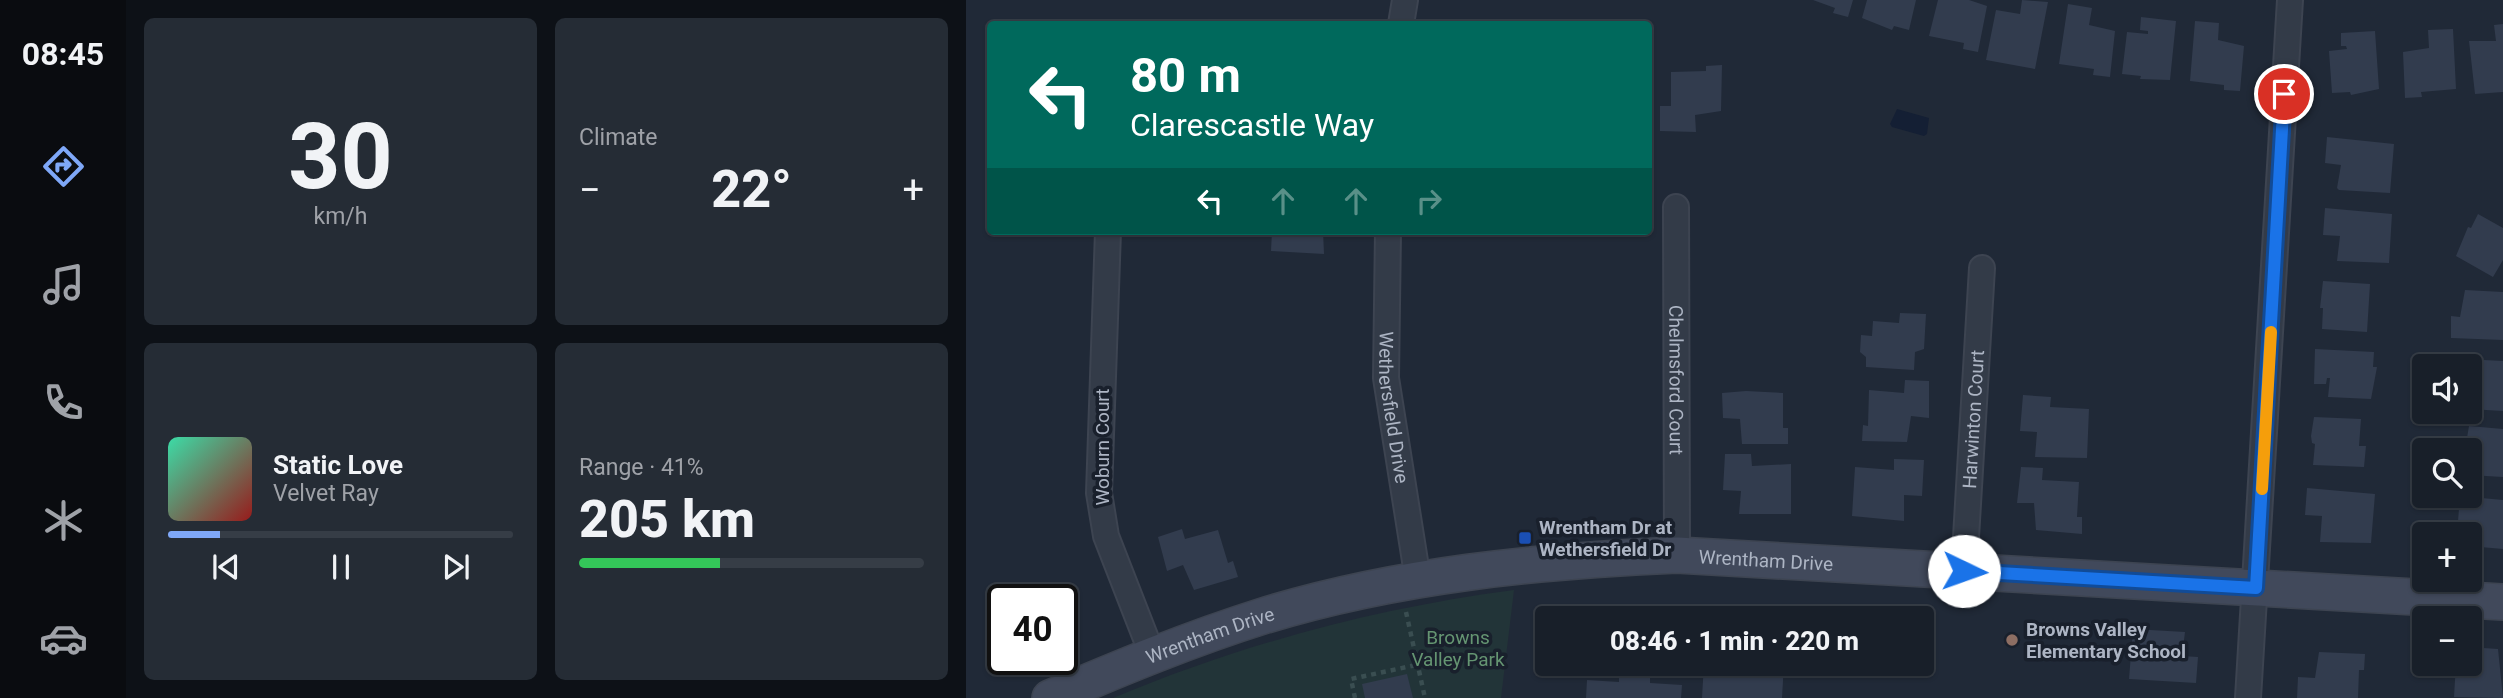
<!DOCTYPE html>
<html lang="en">
<head>
<meta charset="utf-8">
<style>
	body { margin:0; font-family:Roboto,sans-serif; background:#252c35; color:#f1f3f6; height:100vh; display:flex; flex-direction:column; font-size:26px; white-space:nowrap }
	* { box-sizing:border-box; margin:0 }
	p { font-size:23px; color:#9fa2a8 }
	.icon { flex:none; width:38px; height:38px; fill:none; stroke:currentColor; stroke-width:2; stroke-linecap:round; stroke-linejoin:round }
	.map { position:relative; flex:1; overflow:hidden }
	.panel { display:flex; flex-direction:column; gap:18px; padding:18px; background:#0d1117; width:840px }
	.panel>* { flex:none }
	.top-card { position:absolute; left:21px; top:21px; width:665px; height:214px; border-radius:7px; box-shadow:0 2px 5px #0004,0 0 0 2px #363d46; background:#00695c; color:#fff; overflow:hidden }
	.fabs { position:absolute; left:1446px; top:354px; display:grid; gap:14px }
	.fabs a { display:grid; place-items:center; width:70px; height:70px; border-radius:7px; background:#181f29; box-shadow:0 2px 5px #0004,0 0 0 2px #363d46; font-size:35px }
	.speed { position:absolute; left:21px; top:584px; display:flex; gap:14px; font-size:35px; font-weight:700; text-align:center }
	.speed>* { display:grid; place-content:center; width:91px; height:91px; border-radius:50%; background:#181f29; box-shadow:0 2px 5px #0004,0 0 0 2px #363d46; line-height:1 }
	.speed .limit { border:4px solid #111; border-radius:10px; background:#fff; color:#111 }
	.pin { position:absolute; display:grid; place-items:center; width:60px; height:60px; color:#fff; margin:-30px; border:4px solid #fff; border-radius:50%; box-shadow:0 2px 7px #0007 }
	.me { position:absolute; width:77px; margin:-38px; rotate:93deg; stroke-linejoin:round; filter:drop-shadow(0 0 5px #0008) }
	.turn { display:flex; align-items:center; gap:24px; height:147px; padding:0 28px; font-size:32px }
	.turn .icon { width:91px; height:91px; stroke-width:2.5 }
	.turn b { display:block; font-size:49px; line-height:60px }
	.lanes { display:flex; align-items:center; height:66px; padding:0 28px; background:#0003; justify-content:center; gap:35px; direction:ltr }
	.lanes .off { opacity:.35 }
	.big { font-size:52px; font-weight:800; line-height:1.1 }
	.panel .tile { flex:1; display:flex; flex-direction:column; justify-content:center; gap:10px; min-width:0; padding:0 24px; border-radius:10px; background:#252c35 }
	.panel .dial { align-items:center; gap:0 }
	.dial b { font-size:91px; line-height:1 }
	.song { display:flex; align-items:center; gap:21px }
	.cover { width:84px; height:84px; border-radius:10px; background:linear-gradient(135deg,hsl(160 70% 55%),hsl(0 70% 35%)) }
	.played { height:7px; border-radius:4px; background:linear-gradient(90deg,#7fa8f8 15%,#363d46 15%) }
	.keys { display:flex; justify-content:space-around; direction:ltr }
	.heat { display:flex; justify-content:space-between; align-items:center; font-size:38px; direction:ltr }
	.charge { height:10px; border-radius:5px; background:linear-gradient(90deg,#34c759 41%,#363d46 0) }
	.panel .tiles { flex:1; display:grid; gap:18px; grid-template-columns:repeat(2,1fr) }
	.trip { position:absolute; left:569px; top:606px; width:399px; height:70px; border-radius:7px; background:#181f29; box-shadow:0 2px 5px #0004,0 0 0 2px #363d46; font-weight:800; line-height:70px; text-align:center }
	main { display:flex; flex:1; min-height:0 }
	.menu { display:flex; flex-direction:column; width:126px; justify-content:space-around; align-items:center; background:#0a0c10; color:#9fa2a8 }
	.menu .icon { width:49px; height:49px }
	.menu .on { color:#7fa8f8 }
	.menu b { font-size:32px; color:#f1f3f6 }
	.map>svg:first-child { display:block }
</style>
</head>
<body>
<main>
<nav class="menu">
<b>08:45</b>
<svg class="icon on" aria-label="directions" viewBox="0 0 24 24"><path d="M12 3l9 9-9 9-9-9zM9 14v-3h6M13 9l2 2-2 2"/></svg>
<svg class="icon" aria-label="music" viewBox="0 0 24 24"><path d="M9 18V5l10-2v13"/><circle cx="6" cy="18" r="3"/><circle cx="16" cy="16" r="3"/></svg>
<svg class="icon" aria-label="phone" viewBox="0 0 24 24"><path d="M5 4h4l2 5-3 2q2 4 5 5l2-3 5 2v4C11 20 4 13 5 4z"/></svg>
<svg class="icon" aria-label="climate" viewBox="0 0 24 24"><path d="M12 3v18M4 7l16 10M4 17L20 7"/></svg>
<svg class="icon" aria-label="car" viewBox="0 0 24 24"><path d="M5 17H2v-5l4-1 3-4h7l3 4 3 1v5h-3M9 17h6M6 11h13"/><circle cx="7" cy="17" r="2"/><circle cx="17" cy="17" r="2"/></svg>
</nav>
<section class="panel">
<div class="tiles">
<div class="tile dial"><b>30</b><p>km/h</p></div>
<div class="tile"><p>Climate</p>
<div class="heat"><a>−</a><b class="big">22°</b><a>+</a></div>
</div>
<div class="tile">
<div class="song"><i class="cover"></i><div><b>Static Love</b><p>Velvet Ray</p></div></div>
<div class="played"></div>
<div class="keys"><svg class="icon" aria-label="previous" viewBox="0 0 24 24"><path d="M18 5L8 12l10 7zM5 5v14"/></svg><svg class="icon" aria-label="pause" viewBox="0 0 24 24"><path d="M8 5v14M16 5v14"/></svg><svg class="icon" aria-label="next" viewBox="0 0 24 24"><path d="M6 5l10 7-10 7zM19 5v14"/></svg></div>
</div>
<div class="tile"><p>Range · 41%</p><b class="big">205 km</b><div class="charge"></div></div>
</div>
</section>
<div class="map">
<svg width="1537" height="698" viewBox="0 0 1537 698">
	<rect width="100%" height="100%" fill="#202937"/>
	<!-- green -->
	<path fill="#223438" d="M548,590L535,698H147C276,644 410,608 548,590Z"/>
	<!-- water -->
	<path fill="#141f34" d="M931,109L963,118L961,134L958,136L926,127L924,124Z"/>
	<!-- building -->
	<g fill="#323c4e">
		<path d="M847,0H887L882,17L867,13L869,8Z"/>
		<path d="M901,0H950L943,30L928,26L926,30L896,18Z"/>
		<path d="M972,0H1003L1021,6L1012,52L997,49L998,43L963,36Z"/>
		<path d="M1056,0L1082,2L1069,69L1020,60L1030,10L1054,14Z"/>
		<path d="M1102,4L1126,8L1123,25L1149,31L1144,77L1127,75L1128,69L1093,64Z"/>
		<path d="M1175,17L1210,21L1204,80L1174,79L1175,76L1156,74L1161,32L1182,34V31L1174,30Z"/>
		<path d="M1229,21L1253,23L1252,40L1278,46L1274,91L1258,90V85L1224,81Z"/>
		<path d="M1537,24V92L1509,94L1503,41H1530L1528,25Z"/>
		<path d="M1487,29L1490,89L1455,92L1456,97L1439,98L1437,52L1463,48L1462,30Z"/>
		<path d="M1409,31L1413,89L1385,95L1384,92L1366,93L1363,51L1381,49L1380,46H1375V33Z"/>
		<path d="M756,65L755,111L729,115L730,132L694,131V106H705V72L740,71V66Z"/>
		<path d="M1361,137L1428,144L1424,193L1373,190L1371,188L1375,165L1359,163Z"/>
		<path d="M1359,208L1426,214L1423,263L1371,261L1374,236L1357,235Z"/>
		<path d="M1512,214L1537,228V260L1527,277L1490,256L1502,227L1505,228Z"/>
		<path d="M306,231H357L358,254L305,251Z"/>
		<path d="M1357,281L1404,284L1401,332L1356,329L1357,308H1354Z"/>
		<path d="M1499,290L1537,292V340L1485,338V316L1494,317Z"/>
		<path d="M934,313L960,314L958,349L949,352L948,370L900,367V357L894,352L895,335L906,336L907,321L933,323Z"/>
		<path d="M1349,349L1408,352L1407,367H1411L1405,399L1362,397L1364,378H1361L1360,384H1348Z"/>
		<path d="M1499,359L1537,361V411L1503,409V366H1499Z"/>
		<path d="M939,380L963,381V418L945,416L941,442L896,441L897,425L902,426L903,390L938,393Z"/>
		<path d="M780,391L817,393V428H822V444H776L774,419L757,418L756,393Z"/>
		<path d="M1057,395L1085,397L1084,407L1123,409L1121,458L1069,457L1071,432L1054,431Z"/>
		<path d="M1348,417L1395,419L1393,446H1400L1398,467L1347,465L1349,444L1346,443L1345,436Z"/>
		<path d="M1503,426L1537,429V477L1503,475V450H1499Z"/>
		<path d="M759,454H785L786,466L825,464V514H773L775,491L757,490Z"/>
		<path d="M928,459L958,460L956,496L938,495V521L886,516L889,467L928,470Z"/>
		<path d="M1055,467L1077,468L1076,480L1113,482L1111,517H1116V534L1070,530L1068,503H1051Z"/>
		<path d="M1341,488L1409,494L1405,543L1354,542L1356,516L1339,515Z"/>
		<path d="M1494,496L1537,500V549L1503,546V534H1491Z"/>
		<path d="M216,529L219,539L252,530L262,563L267,561L272,577L228,590L217,565L201,571L192,537Z"/>
		<path d="M1167,629L1219,632L1216,656L1232,657L1230,683L1163,679Z"/>
		<path d="M1503,647L1532,649L1537,698L1488,697L1490,663H1503Z"/>
		<path d="M1353,652L1399,654L1398,670H1393L1392,698H1331L1332,677L1349,678Z"/>
		<path d="M738,663H818L816,698H736Z"/>
		<path d="M441,674L447,698H399L396,684Z"/>
		<path d="M653,676L684,678V683L716,685L715,698H620L621,680L653,682Z"/>
	</g>
	<g fill="none" stroke-linecap="round" stroke-linejoin="round">
		<!-- street casing -->
		<g stroke="#3d4451" stroke-width="28">
			<g id="street">
				<path d="M435,24L439,0"/>
				<path id="s1" d="M710,207L711,555"/>
				<path d="M142,231L133,493L140,536L186,654"/>
				<path id="s2" d="M422,231L420,378L452,580"/>
				<path id="s3" d="M998,571L1016,268"/>
				<path d="M1282,698L1324,0"/>
			</g>
		</g>
		<!-- secondary casing -->
		<g stroke="#3d4451" stroke-width="38">
			<g id="secondary">
				<path id="s4" d="M84,698C154,668 224,639 297,616C431,575 571,561 711,555L1537,602"/>
			</g>
		</g>
		<!-- path -->
		<g stroke="#3a4e51" stroke-width="4.5" stroke-dasharray="5 5" stroke-linecap="butt">
			<path d="M440,612L459,698"/>
			<path d="M389,698L385,679L450,665"/>
		</g>
		<!-- street -->
		<use href="#street" stroke="#333b48" stroke-width="24"/>
		<!-- secondary -->
		<use href="#secondary" stroke="#41495b" stroke-width="35"/>
	</g>
	<g fill="none" stroke-linecap="round" stroke-linejoin="round">
		<!-- route casing -->
		<g stroke="#114b97" stroke-width="18">
			<path id="route" d="M998,571L1290,588L1318,94"/>
		</g>
		<!-- route -->
		<use href="#route" stroke="#1a73e8" stroke-width="12"/>
		<!-- slow -->
		<path stroke="#f59e0b" stroke-width="12" d="M1296,489L1305,332"/>
	</g>
	<!-- markers -->
	<rect fill="#1a4fb4" stroke="#19202c" stroke-width="2.5" x="552" y="531" width="14" height="14" rx="3.5"/>
	<circle fill="#8d6e63" stroke="#19202c" stroke-width="2.5" cx="1046" cy="640" r="7"/>
	<g text-anchor="middle" dominant-baseline="central" stroke-width="7" stroke-linejoin="round" paint-order="stroke">
		<!-- street labels -->
		<g font-size="19" fill="#adb5c4" stroke="#19202c">
			<text stroke="none"><textPath href="#s1" startOffset="173">Chelmsford Court</textPath></text>
			<text stroke="none"><textPath href="#s2" startOffset="177">Wethersfield Drive</textPath></text>
			<text stroke="none"><textPath href="#s3" startOffset="152">Harwinton Court</textPath></text>
			<text transform="translate(136 447) rotate(-90)">Woburn Court</text>
			<text stroke="none"><textPath href="#s4" startOffset="737">Wrentham Drive</textPath></text>
			<text stroke="none"><textPath href="#s4" startOffset="172">Wrentham Drive</textPath></text>
		</g>
		<!-- poi labels -->
		<g font-size="19" font-weight="bold" fill="#adb5c4" stroke="#19202c" text-anchor="start">
			<text x="573" y="527">Wrentham Dr at<tspan x="573" dy="22">Wethersfield Dr</tspan></text>
			<text x="1060" y="629">Browns Valley<tspan x="1060" dy="22">Elementary School</tspan></text>
		</g>
		<!-- park labels -->
		<g font-size="19" fill="#659572" stroke="#19202c">
			<text x="492" y="637">Browns<tspan x="492" dy="22">Valley Park</tspan></text>
		</g>
	</g>
</svg>
<div class="fabs">
<a><svg class="icon" aria-label="sound" viewBox="0 0 24 24"><path d="M4 9h4l5-4v14l-5-4H4zM17 9q2 3 0 6"/></svg></a>
<a><svg class="icon" aria-label="search" viewBox="0 0 24 24"><circle cx="10" cy="10" r="6"/><path d="M15 15l6 6"/></svg></a>
<a>+</a>
<a>−</a>
</div>
<div class="speed"><div class="limit">40</div></div>
<div class="pin" style="left:1318px;top:94px;background:#d93025"><svg class="icon" aria-label="arrive" viewBox="0 0 24 24"><path d="M6 21V4h12l-3 4 3 4H6"/></svg></div>
<svg class="me" style="left:998px;top:571px" viewBox="-20 -20 40 40"><circle r="19" fill="#fff"/><path d="M0-13L10 11 0 6-10 11z" fill="#1a73e8"/></svg>
<div class="trip">08:46 · 1 min · 220 m</div>
<div class="top-card">
<div class="turn"><svg class="icon" aria-label="left" viewBox="0 0 24 24"><path d="M17 20v-9H6M10 6l-5 5 5 5"/></svg><div><b>80 m</b>Clarescastle Way</div></div>
<div class="lanes"><svg class="icon" aria-label="left" viewBox="0 0 24 24"><path d="M17 20v-9H6M10 6l-5 5 5 5"/></svg><svg class="icon off" aria-label="ahead" viewBox="0 0 24 24"><path d="M12 20V5M6 11l6-6 6 6"/></svg><svg class="icon off" aria-label="ahead" viewBox="0 0 24 24"><path d="M12 20V5M6 11l6-6 6 6"/></svg><svg class="icon off" aria-label="right" viewBox="0 0 24 24"><path d="M7 20v-9h11M14 6l5 5-5 5"/></svg></div>
</div>
</div>
</main>
</body>
</html>
